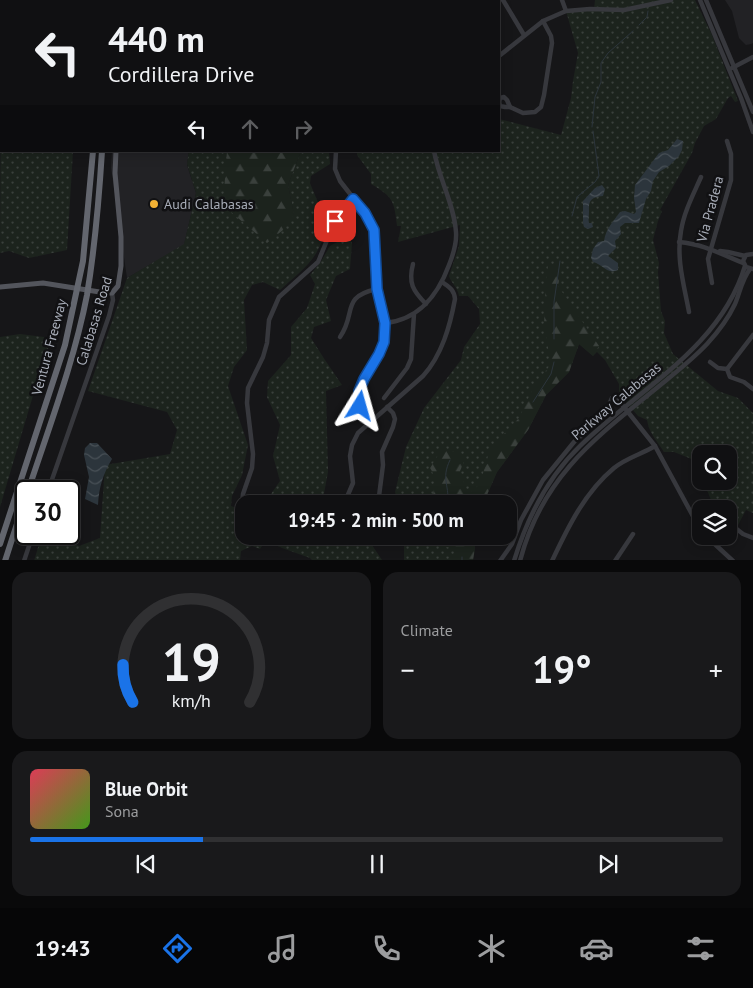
<!DOCTYPE html>
<html lang="en">
<head>
<meta charset="utf-8">
<style>
	body { margin:0; font-family:"PT Sans",sans-serif; background:#19191b; color:#f1f3f6; height:100vh; display:flex; flex-direction:column; font-size:19px; white-space:nowrap }
	* { box-sizing:border-box; margin:0 }
	p { font-size:16px; color:#9c9d9f }
	.icon { flex:none; width:28px; height:28px; fill:none; stroke:currentColor; stroke-width:2; stroke-linecap:round; stroke-linejoin:round }
	.map { position:relative; height:560px; overflow:hidden }
	.side { display:flex; flex-direction:column; gap:12px; padding:12px; background:#09090a; flex:1 }
	.side>* { flex:none }
	.hud { position:absolute; left:0px; top:0px; width:500px; height:152px; box-shadow:0 2px 12px #0003,0 0 0 1px #303032; background:#101012; color:#f1f3f6; overflow:hidden }
	.buttons { position:absolute; left:692px; top:445px; display:grid; gap:10px }
	.buttons a { display:grid; place-items:center; width:45px; height:45px; border-radius:10px; background:#101012; box-shadow:0 2px 12px #0003,0 0 0 1px #303032; font-size:25px }
	.speed { position:absolute; left:15px; top:480px; display:flex; gap:10px; font-size:25px; font-weight:700; text-align:center }
	.speed>* { display:grid; place-content:center; width:65px; height:65px; border-radius:50%; background:#101012; box-shadow:0 2px 12px #0003,0 0 0 1px #303032; line-height:1 }
	.speed .limit { border:2px solid #111; border-radius:8px; background:#fff; color:#111 }
	.pin { position:absolute; display:grid; place-items:center; width:42px; height:42px; color:#fff; margin:-21px; border-radius:10px; box-shadow:0 2px 8px #0006 }
	.me { position:absolute; width:55px; margin:-28px; rotate:8deg; stroke-linejoin:round; filter:drop-shadow(0 0 4px #0008) }
	.turn { display:flex; align-items:center; gap:18px; height:105px; padding:0 25px; font-size:22px }
	.turn .icon { width:65px; height:65px; stroke-width:2.5 }
	.turn b { display:block; font-size:35px; line-height:42px }
	.lanes { display:flex; align-items:center; height:48px; padding:0 25px; background:#0003; justify-content:center; gap:25px; direction:ltr }
	.lanes .off { opacity:.35 }
	.big { font-size:38px; font-weight:800; line-height:1.1 }
	.side .widget { flex:1; display:flex; flex-direction:column; justify-content:center; gap:8px; min-width:0; padding:0 18px; border-radius:15px; background:#19191b }
	.side .dial { align-items:center; gap:0 }
	.dial svg { height:130px; overflow:visible; fill:none; stroke:#303032; stroke-width:7; stroke-linecap:round; text-anchor:middle }
	.dial text { fill:#f1f3f6; stroke:none }
	.song { display:flex; align-items:center; gap:15px }
	.cover { width:60px; height:60px; border-radius:8px; background:linear-gradient(135deg,hsl(350 70% 55%),hsl(100 70% 35%)) }
	.played { height:5px; border-radius:2px; background:linear-gradient(90deg,#1a73e8 25%,#303032 25%) }
	.keys { display:flex; justify-content:space-around; direction:ltr }
	.heat { display:flex; justify-content:space-between; align-items:center; font-size:28px; direction:ltr }
	.side .tiles { flex:1; display:grid; gap:12px; grid-template-columns:1fr 1fr }
	.widget:last-child { grid-column:span 2 }
	.trip { position:absolute; left:235px; top:495px; width:282px; height:50px; border-radius:15px; background:#101012; box-shadow:0 2px 12px #0003,0 0 0 1px #303032; font-weight:800; line-height:50px; text-align:center }
	.tabs { display:flex; height:80px; justify-content:space-around; align-items:center; background:#060607; color:#9c9d9f }
	.tabs .icon { width:35px; height:35px }
	.tabs .on { color:#1a73e8 }
	.tabs b { font-size:22px; color:#f1f3f6 }
	.map>svg:first-child { display:block }
</style>
</head>
<body>
<div class="map">
<svg width="753" height="561" viewBox="0 0 753 561">
	<defs>
		<pattern id="grass-dots" width="8" height="8" patternUnits="userSpaceOnUse" patternTransform="scale(1.25)"><rect width="8" height="8" fill="#1c231d"/><path d="M2 2h.1M6 6h.1" fill="none" stroke="#3a403c" stroke-width="1.8" stroke-linecap="round"/></pattern>
		<pattern id="forest-firs" width="22" height="20" patternUnits="userSpaceOnUse" patternTransform="scale(1.25)"><rect width="22" height="20" fill="#1c231d"/><path d="M5 1l3.5 6h-7zM16 11l3.5 6h-7z" fill="#3a403c"/></pattern>
		<pattern id="water-waves" width="16" height="10" patternUnits="userSpaceOnUse" patternTransform="scale(1.25)"><rect width="16" height="10" fill="#2c353c"/><path d="M0 5q4-4 8 0t8 0" fill="none" stroke="#485056"/></pattern>
	</defs>
	<rect width="100%" height="100%" fill="#161618"/>
	<!-- built -->
	<g fill="#222225">
		<path d="M725,0H753V43L751,44L746,45L739,38L732,11Z"/>
		<path d="M112,151H189L187,165L196,193L184,245L127,278L111,168Z"/>
	</g>
	<!-- grass -->
	<g fill="url(#grass-dots)">
		<path d="M595,0H695L712,35L738,101L735,102L731,96L728,98L716,119L704,126L695,143L692,153L660,210L662,211L658,221L653,240L659,263L658,272L661,311L665,321L664,333L673,354L718,391L738,398L753,413V513L746,510L738,525L729,518V509H715L703,481H729V454H701V477L694,460L674,452H664C657,441 649,433 647,420L638,416L619,394V384L605,360L597,352L593,356L579,344L569,372L546,395L528,430L497,472L483,504H398L395,492L406,447L424,408L461,360L464,347L480,324L479,309L468,296H459C457,286 451,283 449,276L459,246L460,225L398,242L401,226H397C394,200 393,197 371,184V174L357,155V151H499V119L561,135L571,98L573,81L578,53L566,11L594,9Z"/>
		<path d="M1,47V151H73L67,250L29,258L9,251L0,253Z"/>
		<path d="M189,151H227L228,155L294,215L288,185L301,151H329L330,164L311,176L310,183C314,194 324,213 324,224C325,255 301,271 280,290L263,282L252,285L244,300L247,350L234,367L228,386L248,445L242,475L232,496L231,506L244,510V536H366L382,560H312L310,558L282,548L266,540L260,549L252,546L241,551L240,560L34,561L42,534H54L79,546L100,538L105,465L170,454L177,430L167,412L88,391L127,278L184,244L196,193L187,164Z"/>
		<path d="M348,236L352,243L350,269L336,276L326,300L331,321L314,327L311,338L325,360L342,385L326,391L328,472L323,499L329,504H264L280,481L273,456L280,425L267,397L268,381L291,355V327L307,308L315,284L310,275L320,263L330,246Z"/>
		<path d="M20,334L52,338V341L45,355L0,507V337Z"/>
		<path d="M404,536H473L475,548L473,560H404Z"/>
	</g>
	<!-- forest -->
	<g fill="url(#forest-firs)">
		<path d="M227,151H301L288,185L294,214L283,230L267,243L223,205Z"/>
		<path d="M562,265L558,286L599,346L593,356L579,344L569,372L546,395L528,430L497,472L483,504H430C435,495 436,475 430,468L443,447L466,457L460,471L468,494L480,484L490,449L519,418L534,386L551,364L544,325L546,280L548,266Z"/>
		<path d="M424,536H473L475,548L473,560H454L456,549L424,542Z"/>
	</g>
	<!-- water -->
	<g fill="url(#water-waves)">
		<path d="M677,139L683,141L682,150L679,156L669,166L659,172L653,181L651,191L646,199L639,223H625L620,227L621,234L615,241L616,248L608,256L618,263V270C607,275 604,265 593,262L591,258L593,249L598,242L604,241C606,228 613,222 620,212L625,211L634,214L636,212L634,198L635,185L659,153L668,150Z"/>
		<path d="M602,185L605,189L603,196C592,197 588,200 589,211C589,216 588,219 589,223H592L593,227L588,229L584,227L583,223V201L595,188Z"/>
		<path d="M90,443H97L112,459C103,474 99,487 98,505L85,499L89,477L84,455L85,448Z"/>
	</g>
	<g fill="none" stroke-linecap="round" stroke-linejoin="round">
		<!-- stream -->
		<g stroke="#2c353c" stroke-width="1">
			<path d="M639,25L647,17L648,11"/>
			<path d="M592,127L595,97L601,82V63L608,53L633,31"/>
			<path d="M572,216L577,197L595,182L599,176L593,131"/>
			<path d="M554,339V302L560,261"/>
			<path d="M533,402L551,374L554,362"/>
			<path d="M447,504C451,487 440,480 450,460"/>
			<path d="M462,557V561"/>
		</g>
		<!-- minor -->
		<g stroke="#37383d" stroke-width="4.5">
			<path d="M336,0V1"/>
			<path d="M503,0L524,35"/>
			<path d="M562,0L566,11"/>
			<path d="M700,0L741,98L753,132"/>
			<path d="M706,0L753,112"/>
			<path d="M375,1V0"/>
			<path d="M422,1L424,0"/>
			<path d="M499,56L543,21L566,11L590,9L624,10L671,0"/>
			<path d="M732,68L753,57"/>
			<path d="M499,102L500,106L505,107H510L523,113L535,112L541,107L544,95L552,43L551,36L543,21"/>
			<path d="M499,102L500,98L504,97L507,100L510,107"/>
			<path d="M336,151L335,169L340,181L365,213L374,230L377,289L385,323L384,342L379,354L364,379L359,391V406L369,422"/>
			<path d="M679,242C703,244 721,254 743,263"/>
			<path d="M720,251L728,252L745,256"/>
			<path d="M753,254L746,255L743,261L746,267L753,269"/>
			<path d="M413,264C408,283 413,291 426,304"/>
			<path d="M712,283L708,259L731,180V154L727,141"/>
			<path d="M689,312C684,285 676,258 681,231C684,212 693,195 701,177"/>
			<path d="M385,323C418,320 438,295 449,265C453,255 457,244 456,232C454,204 439,179 434,151"/>
			<path d="M340,337C357,313 340,297 377,289"/>
			<path d="M710,362L718,368L727,369"/>
			<path d="M727,369L753,335"/>
			<path d="M727,369L730,377L744,382L753,389"/>
			<path d="M384,398L407,368L411,359L414,314"/>
			<path d="M48,491L109,316L113,300L112,293"/>
			<path d="M344,504L353,483L350,456L352,445L358,433L423,376C442,355 450,326 455,299C454,289 449,287 442,282"/>
			<path d="M378,504L383,465L382,452L393,427L395,419L393,413L387,407"/>
			<path d="M242,505L243,494L252,468L253,454L247,403L248,388L263,357L267,343L269,320L279,297L318,262L335,221L353,199"/>
			<path d="M729,523L743,534L753,538"/>
			<path d="M706,536L733,561"/>
			<path d="M24,561L33,534"/>
			<path d="M500,561L512,544L521,520L543,480L574,442L605,414L612,398L620,402L655,446L701,531"/>
			<path d="M514,561C527,518 548,477 580,446C638,389 720,349 745,266"/>
			<path d="M520,561C541,480 591,441 653,391C671,376 690,362 707,344C718,332 728,319 735,304C740,292 742,279 750,269"/>
			<path d="M552,561C568,527 585,492 614,468C626,458 642,454 655,446"/>
			<path d="M615,561L633,534"/>
		</g>
		<!-- major -->
		<g stroke="#53555c" stroke-width="5">
			<path d="M143,1V0"/>
			<path d="M0,287L43,283L106,293H112L118,286L121,266V237L115,173L116,151"/>
		</g>
		<!-- highway -->
		<g stroke="#63666e" stroke-width="6">
			<path d="M100,1V0"/>
			<path d="M111,1V0"/>
			<path d="M119,1V0"/>
			<path d="M28,491C49,427 74,362 87,295C95,247 99,199 102,151"/>
			<path d="M0,544L65,345L83,261L93,151"/>
			<path d="M5,561L26,496"/>
		</g>
	</g>
	<g fill="none" stroke-linecap="round" stroke-linejoin="round">
		<!-- route casing -->
		<g stroke="#114b97" stroke-width="12">
			<path id="route" d="M335,221L353,199L365,213L374,230L377,289L385,323L384,342L379,354L364,379L359,391L360,406"/>
		</g>
		<!-- route -->
		<use href="#route" stroke="#1a73e8" stroke-width="9"/>
	</g>
	<!-- markers -->
	<circle fill="#f2b134" stroke="#111113" stroke-width="2" cx="154" cy="204" r="5"/>
	<g text-anchor="middle" dominant-baseline="central" stroke-width="5" stroke-linejoin="round" paint-order="stroke">
		<!-- poi labels -->
		<g font-size="14" fill="#a8adb8" stroke="#111113" text-anchor="start">
			<text x="164" y="204">Audi Calabasas</text>
		</g>
		<!-- street labels -->
		<g font-size="14" fill="#a8adb8" stroke="#111113">
			<text transform="translate(710 209) rotate(-75)">Via Pradera</text>
			<text transform="translate(94 321) rotate(-73)">Calabasas Road</text>
			<text transform="translate(49 347) rotate(-75)">Ventura Freeway</text>
			<text transform="translate(616 401) rotate(-40)">Parkway Calabasas</text>
		</g>
	</g>
</svg>
<div class="buttons">
<a><svg class="icon" aria-label="search" viewBox="0 0 24 24"><circle cx="10" cy="10" r="6"/><path d="M15 15l6 6"/></svg></a>
<a><svg class="icon" aria-label="layers" viewBox="0 0 24 24"><path d="M12 4l9 5-9 5-9-5zM3 14l9 5 9-5"/></svg></a>
</div>
<div class="speed"><div class="limit">30</div></div>
<div class="pin" style="left:335px;top:221px;background:#d93025"><svg class="icon" aria-label="arrive" viewBox="0 0 24 24"><path d="M6 21V4h12l-3 4 3 4H6"/></svg></div>
<svg class="me" style="left:360px;top:406px" viewBox="-20 -20 40 40"><path d="M0-17L14 15 0 8-14 15z" fill="#1a73e8" stroke="#fff" stroke-width="4"/></svg>
<div class="trip">19:45 · 2 min · 500 m</div>
<div class="hud">
<div class="turn"><svg class="icon" aria-label="left" viewBox="0 0 24 24"><path d="M17 20v-9H6M10 6l-5 5 5 5"/></svg><div><b>440 m</b>Cordillera Drive</div></div>
<div class="lanes"><svg class="icon" aria-label="left" viewBox="0 0 24 24"><path d="M17 20v-9H6M10 6l-5 5 5 5"/></svg><svg class="icon off" aria-label="ahead" viewBox="0 0 24 24"><path d="M12 20V5M6 11l6-6 6 6"/></svg><svg class="icon off" aria-label="right" viewBox="0 0 24 24"><path d="M7 20v-9h11M14 6l5 5-5 5"/></svg></div>
</div>
</div>
<section class="side">
<div class="tiles">
<div class="widget dial"><svg viewBox="0 0 100 80">
<path d="M14 69A42 42 0 1 1 86 69"/>
<path d="M14 69A42 42 0 0 1 8 46" stroke="#1a73e8"/>
<text x="50" y="56" font-size="32" font-weight="700">19</text>
<text x="50" y="72" font-size="11">km/h</text>
</svg></div>
<div class="widget"><p>Climate</p>
<div class="heat"><a>−</a><b class="big">19°</b><a>+</a></div>
</div>
<div class="widget">
<div class="song"><i class="cover"></i><div><b>Blue Orbit</b><p>Sona</p></div></div>
<div class="played"></div>
<div class="keys"><svg class="icon" aria-label="previous" viewBox="0 0 24 24"><path d="M18 5L8 12l10 7zM5 5v14"/></svg><svg class="icon" aria-label="pause" viewBox="0 0 24 24"><path d="M8 5v14M16 5v14"/></svg><svg class="icon" aria-label="next" viewBox="0 0 24 24"><path d="M6 5l10 7-10 7zM19 5v14"/></svg></div>
</div>
</div>
</section>
<nav class="tabs">
<b>19:43</b>
<svg class="icon on" aria-label="directions" viewBox="0 0 24 24"><path d="M12 3l9 9-9 9-9-9zM9 14v-3h6M13 9l2 2-2 2"/></svg>
<svg class="icon" aria-label="music" viewBox="0 0 24 24"><path d="M9 18V5l10-2v13"/><circle cx="6" cy="18" r="3"/><circle cx="16" cy="16" r="3"/></svg>
<svg class="icon" aria-label="phone" viewBox="0 0 24 24"><path d="M5 4h4l2 5-3 2q2 4 5 5l2-3 5 2v4C11 20 4 13 5 4z"/></svg>
<svg class="icon" aria-label="climate" viewBox="0 0 24 24"><path d="M12 3v18M4 7l16 10M4 17L20 7"/></svg>
<svg class="icon" aria-label="car" viewBox="0 0 24 24"><path d="M5 17H2v-5l4-1 3-4h7l3 4 3 1v5h-3M9 17h6M6 11h13"/><circle cx="7" cy="17" r="2"/><circle cx="17" cy="17" r="2"/></svg>
<svg class="icon" aria-label="filters" viewBox="0 0 24 24"><path d="M4 7h16M4 17h16"/><circle cx="9" cy="7" r="2"/><circle cx="15" cy="17" r="2"/></svg>
</nav>
</body>
</html>
